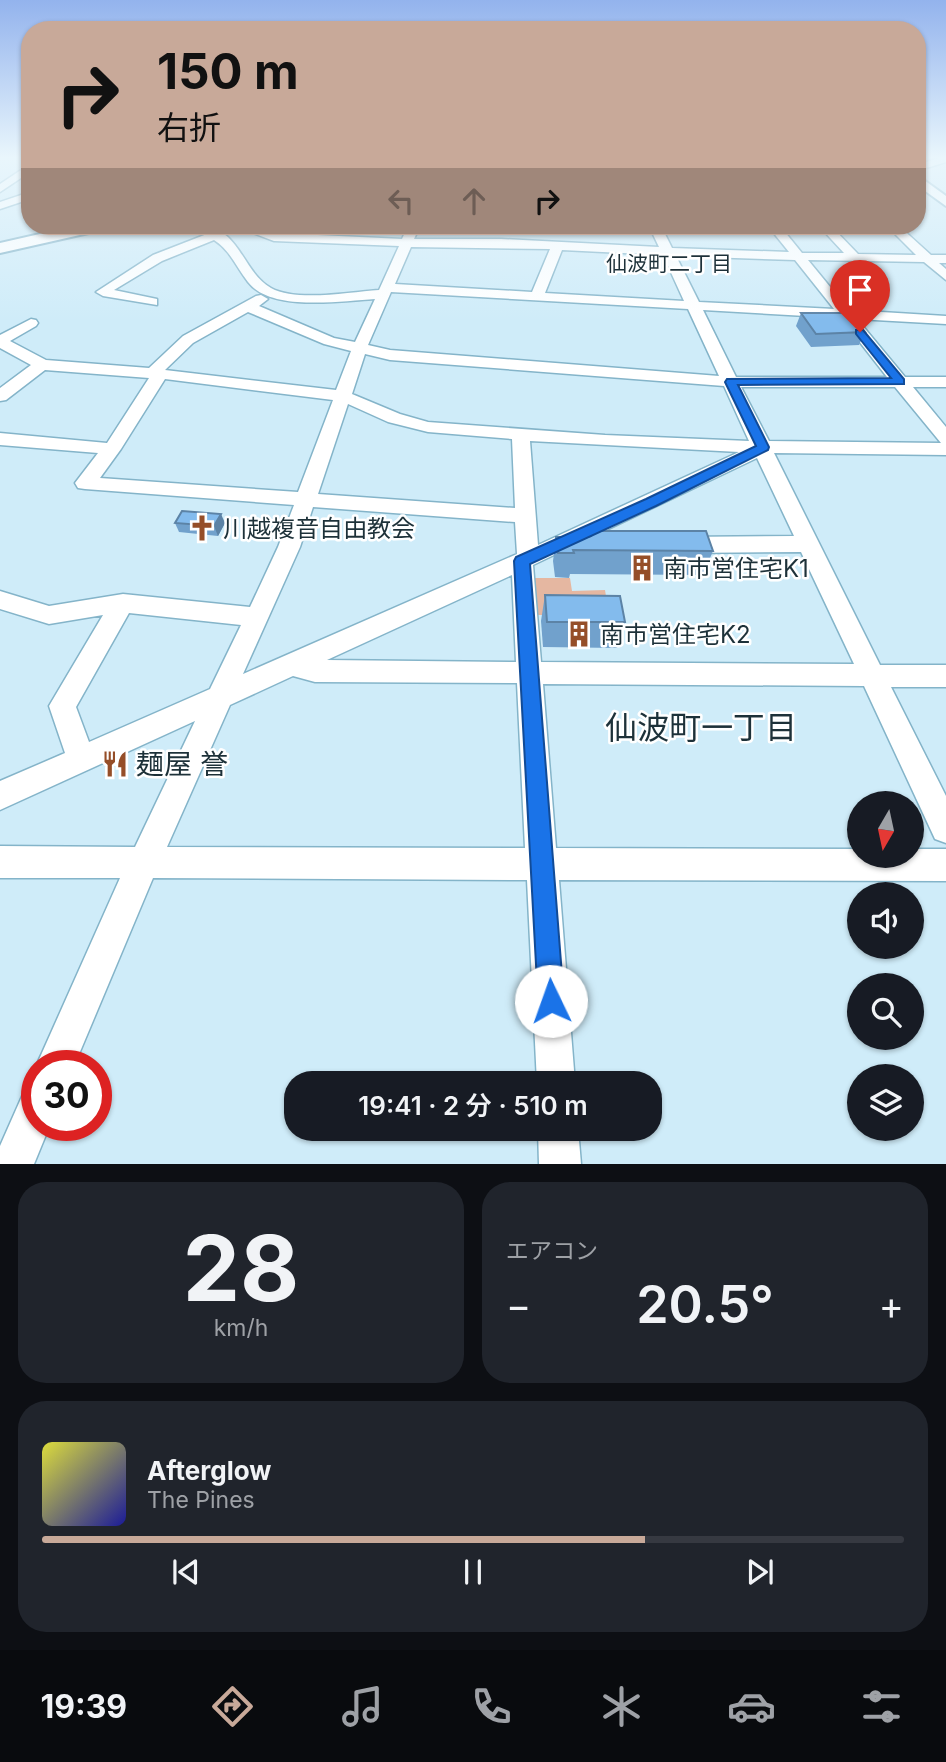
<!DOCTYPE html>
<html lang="ja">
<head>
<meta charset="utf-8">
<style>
	body { margin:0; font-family:Inter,"Noto Sans JP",sans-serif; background:#20242c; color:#f1f3f6; height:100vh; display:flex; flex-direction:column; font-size:26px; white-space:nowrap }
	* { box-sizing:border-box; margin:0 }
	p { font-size:23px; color:#9ea1a6 }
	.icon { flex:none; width:38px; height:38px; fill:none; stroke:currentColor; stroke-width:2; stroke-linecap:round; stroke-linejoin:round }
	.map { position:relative; height:1164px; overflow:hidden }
	.panel { display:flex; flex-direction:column; gap:18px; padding:18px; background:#0d0f14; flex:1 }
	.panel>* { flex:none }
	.hud { position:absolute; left:21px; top:21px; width:905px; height:214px; border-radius:28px; box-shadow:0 2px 5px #0004; background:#c8a999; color:#111; overflow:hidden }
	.needle { width:46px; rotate:189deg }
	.buttons { position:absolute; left:847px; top:791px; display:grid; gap:14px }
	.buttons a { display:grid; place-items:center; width:77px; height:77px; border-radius:50%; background:#171b24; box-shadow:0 2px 5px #0004; font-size:35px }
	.speed { position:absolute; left:21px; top:1050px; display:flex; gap:14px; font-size:35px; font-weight:700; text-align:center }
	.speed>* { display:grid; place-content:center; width:91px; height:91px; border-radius:50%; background:#171b24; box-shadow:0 2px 5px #0004; line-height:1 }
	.speed .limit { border:10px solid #d22; background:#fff; color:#111 }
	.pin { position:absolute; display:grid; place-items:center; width:60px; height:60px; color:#fff; margin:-72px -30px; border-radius:50% 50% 50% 0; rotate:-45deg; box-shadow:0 0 7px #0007 }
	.pin .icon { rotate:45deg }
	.me { position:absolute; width:77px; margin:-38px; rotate:357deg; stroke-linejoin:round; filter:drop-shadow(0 0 5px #0008) }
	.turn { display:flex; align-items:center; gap:24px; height:147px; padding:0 21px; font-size:32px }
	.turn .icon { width:91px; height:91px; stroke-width:2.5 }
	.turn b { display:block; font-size:49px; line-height:60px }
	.lanes { display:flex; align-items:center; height:66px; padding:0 21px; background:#0003; justify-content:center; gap:35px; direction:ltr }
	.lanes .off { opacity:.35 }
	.big { font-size:52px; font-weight:600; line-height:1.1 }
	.panel .card { flex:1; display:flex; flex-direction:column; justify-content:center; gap:10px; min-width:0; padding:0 24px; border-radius:28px; background:#20242c }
	.panel .dial { align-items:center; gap:0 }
	.dial b { font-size:91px; line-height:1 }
	.song { display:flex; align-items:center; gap:21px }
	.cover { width:84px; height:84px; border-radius:10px; background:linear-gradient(135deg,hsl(60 70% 55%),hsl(240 70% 35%)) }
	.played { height:7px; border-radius:4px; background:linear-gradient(90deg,#c8a999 70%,#363941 70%) }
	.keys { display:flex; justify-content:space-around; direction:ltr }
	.heat { display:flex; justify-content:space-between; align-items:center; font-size:38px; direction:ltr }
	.panel .tiles { flex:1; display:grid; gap:18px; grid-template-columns:1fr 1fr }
	.card:last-child { grid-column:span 2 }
	.trip { position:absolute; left:284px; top:1071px; width:378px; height:70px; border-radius:28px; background:#171b24; box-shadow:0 2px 5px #0004; font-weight:600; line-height:70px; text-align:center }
	.menu { display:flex; height:112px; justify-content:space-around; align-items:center; background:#090b0e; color:#9ea1a6 }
	.menu .icon { width:49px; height:49px }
	.menu .current { color:#c8a999 }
	.menu b { font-size:32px; color:#f1f3f6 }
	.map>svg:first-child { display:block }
</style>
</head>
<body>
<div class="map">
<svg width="946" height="1164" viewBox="0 0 946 1164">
	<rect width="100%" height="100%" fill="#cfecf9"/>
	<!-- green -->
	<path fill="#e5b7a1" d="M531,578H570L572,591L605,590L609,615H534Z"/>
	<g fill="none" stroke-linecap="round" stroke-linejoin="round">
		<!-- minor casing -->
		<g stroke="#84b4c9" stroke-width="3">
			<g id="minor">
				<path d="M939,158H946V162L917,171V165Z"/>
				<path d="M30,164V172L0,192V184Z"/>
				<path d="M30,192V199L0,209V202Z"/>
				<path d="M196,226C240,224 241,271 271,288C296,302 350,292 379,290L399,246L274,241L234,226H251L275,233L402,239L408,226H420L414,239H501L659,247L649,226H661L672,248L789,252L768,226H780L802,253H844L819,226H831L858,254L916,255L887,226H899L931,255H946V263H939L946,269V280L924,262L808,260L849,310L946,316V324L857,319L905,377H946V387H913L946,427V455L774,453L880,665H946V687H891L946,796V843L935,839L864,686L543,684L556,848L859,849V856H912V849H946V881L559,880L575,1083H537L527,880L153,878L74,1066H37V1068L36,1066L42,1053L120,878H0V846L135,847L195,721L0,810V781L65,753L49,706L103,615L49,624L0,609V591L49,606L123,594L250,607L278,547L294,505L85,489L78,488L75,483L98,453L0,445V433L107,443L149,378L45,370L6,400L0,401V388L31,365L0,348V335L31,319L36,320L38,323L36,326L10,341L46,360L149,368L183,336L256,296L261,295L268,299L259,306L334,338L355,342L375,299C341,301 271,312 248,282C236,267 231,251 214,240L162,261L114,290L157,299V305L103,296L96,292L153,255L207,234ZM411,247L550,249L532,292L395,284ZM562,250L663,255L684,301L545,293ZM676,256L795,260L834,309L699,302ZM391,292L688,309L719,376L390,350L368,345ZM703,310L841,318L887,377H736ZM248,312L324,344L351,351L336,390L165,370L193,343ZM365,354L390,360L724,386L749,441L605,435L428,422L400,414L352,394ZM165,379L333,400L298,492L100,478L121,449ZM741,387H895L941,443L769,441ZM348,404L388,422L428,432L512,439L515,508L318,494ZM530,441L739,452L538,545ZM757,458L794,536L680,537L672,540L669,545L672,550L680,553L801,552L854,664L541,662L533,565ZM313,507L515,522L517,554L243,674L300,547ZM512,575L516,662L327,660ZM129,613L241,625L210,689L89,742L76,707ZM293,676L315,682L517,683L525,848L167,847L230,705Z"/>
				<path d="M37,1088V1125H50L34,1164H0V1146L23,1094Z"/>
				<path d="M538,1129H578L581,1164H539Z"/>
			</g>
		</g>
		<!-- major casing -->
		<g stroke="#84b4c9" stroke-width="4">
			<path id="major" d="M917,175L946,196V206L917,185Z"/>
		</g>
		<!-- highway casing -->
		<g stroke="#84b4c9" stroke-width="4">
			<path id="highway" d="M75,226H104L102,230L0,253V243Z"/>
		</g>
		<!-- minor -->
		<use href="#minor" fill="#fff" fill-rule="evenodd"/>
		<!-- major -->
		<use href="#major" fill="#fff" fill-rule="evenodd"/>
		<!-- highway -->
		<use href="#highway" fill="#fff" fill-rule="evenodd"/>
	</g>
	<!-- wall -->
	<g fill="#71a1cc">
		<path d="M801,313L865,332L859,345L811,347L796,326Z"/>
		<path d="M175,523H225L218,536L179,532Z"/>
		<path d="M590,531L713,551L703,575L570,574L569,578L555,577L553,561L556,537H589Z"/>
		<path d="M545,595L625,622L617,648L543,647L541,621Z"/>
	</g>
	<!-- shaded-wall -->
	<path fill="#5c83a6" d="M221,514L225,523L218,536L214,526Z"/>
	<!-- building -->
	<g fill="#83bbed" stroke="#5c83a6" stroke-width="2">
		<path d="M801,313H850L865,332L816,334Z"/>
		<path d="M182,511L221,514L214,526L175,523Z"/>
		<path d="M590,531H706L713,551L573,550L574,553H558L556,537H588L591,536Z"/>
		<path d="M545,595L620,596L625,622H547Z"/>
	</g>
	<!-- sky -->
	<linearGradient id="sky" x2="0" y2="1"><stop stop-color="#93b3ed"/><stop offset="0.49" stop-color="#e9f6fc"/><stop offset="1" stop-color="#e9f6fc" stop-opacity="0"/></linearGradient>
	<rect width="946" height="321" fill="url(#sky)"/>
	<!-- route -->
	<path fill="#1a73e8" stroke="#114b97" stroke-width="2" d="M856,330H863L904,379V384L738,385L769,447L768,450L656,506L530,564L564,1001L560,1010L551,1014L542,1010L538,1001L514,561L516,557L646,499L756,446L725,382L727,379L891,378L856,334Z"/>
	<!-- icons -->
	<defs>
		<g id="church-bare" transform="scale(2.1)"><path d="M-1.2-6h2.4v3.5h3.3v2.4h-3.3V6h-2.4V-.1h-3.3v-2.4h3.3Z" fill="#954e28" stroke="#fff" stroke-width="2.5" paint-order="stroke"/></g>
		<g id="building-bare" transform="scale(2.1)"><path d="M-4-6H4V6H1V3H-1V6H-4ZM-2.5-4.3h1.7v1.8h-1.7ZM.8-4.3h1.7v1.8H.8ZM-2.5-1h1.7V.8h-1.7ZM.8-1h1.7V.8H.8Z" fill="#954e28" stroke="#fff" stroke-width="2.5" paint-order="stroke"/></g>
		<g id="restaurant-bare" transform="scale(2.1)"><path d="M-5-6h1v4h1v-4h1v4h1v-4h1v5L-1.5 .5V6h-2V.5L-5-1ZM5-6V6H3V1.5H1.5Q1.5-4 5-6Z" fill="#954e28" stroke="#fff" stroke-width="2.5" paint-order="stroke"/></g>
	</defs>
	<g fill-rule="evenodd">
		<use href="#church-bare" x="202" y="528"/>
		<use href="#building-bare" x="642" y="568"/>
		<use href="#building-bare" x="579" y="634"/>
		<use href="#restaurant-bare" x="115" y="764"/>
	</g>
	<g text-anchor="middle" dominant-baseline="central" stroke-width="5" stroke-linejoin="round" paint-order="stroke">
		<!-- far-neighbourhood labels -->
		<g font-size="21" fill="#1d3139" stroke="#fff">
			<text x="669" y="263">仙波町二丁目</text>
		</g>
		<!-- poi labels -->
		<g font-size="24" fill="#1d3139" stroke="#fff" text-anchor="start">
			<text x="223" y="528">川越複音自由教会</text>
			<text x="663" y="568">南市営住宅K1</text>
			<text x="600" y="634">南市営住宅K2</text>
		</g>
		<!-- near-poi labels -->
		<g font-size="28" fill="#1d3139" stroke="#fff" text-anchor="start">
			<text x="136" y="764">麺屋 誉</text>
		</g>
		<!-- near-neighbourhood labels -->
		<g font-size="32" fill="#1d3139" stroke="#fff">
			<text x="701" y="727">仙波町一丁目</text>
		</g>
	</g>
</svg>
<div class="buttons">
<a><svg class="needle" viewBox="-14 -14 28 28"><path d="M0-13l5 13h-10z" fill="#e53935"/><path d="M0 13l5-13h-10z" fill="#9ea1a6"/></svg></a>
<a><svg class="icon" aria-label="sound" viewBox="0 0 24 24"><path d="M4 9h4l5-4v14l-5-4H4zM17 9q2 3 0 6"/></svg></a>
<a><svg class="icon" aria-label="search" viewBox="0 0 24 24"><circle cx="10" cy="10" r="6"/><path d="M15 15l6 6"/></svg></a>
<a><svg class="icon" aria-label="layers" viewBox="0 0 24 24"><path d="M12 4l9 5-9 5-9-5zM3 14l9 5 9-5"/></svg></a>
</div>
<div class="speed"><div class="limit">30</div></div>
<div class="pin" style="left:860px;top:332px;background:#d93025"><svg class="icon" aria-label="arrive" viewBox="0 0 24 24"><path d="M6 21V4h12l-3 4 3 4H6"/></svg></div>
<svg class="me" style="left:551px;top:1001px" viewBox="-20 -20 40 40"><circle r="19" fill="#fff"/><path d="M0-13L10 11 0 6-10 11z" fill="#1a73e8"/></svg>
<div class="trip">19:41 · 2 分 · 510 m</div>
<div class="hud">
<div class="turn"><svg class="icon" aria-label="right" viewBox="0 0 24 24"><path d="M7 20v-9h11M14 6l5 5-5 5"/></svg><div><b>150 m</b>右折</div></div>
<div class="lanes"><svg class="icon off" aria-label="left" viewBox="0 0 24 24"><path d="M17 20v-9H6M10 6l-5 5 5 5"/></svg><svg class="icon off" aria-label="ahead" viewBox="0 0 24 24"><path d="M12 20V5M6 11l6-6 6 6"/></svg><svg class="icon" aria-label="right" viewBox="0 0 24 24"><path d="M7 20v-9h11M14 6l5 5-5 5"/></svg></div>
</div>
</div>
<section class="panel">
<div class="tiles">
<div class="card dial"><b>28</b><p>km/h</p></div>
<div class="card"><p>エアコン</p>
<div class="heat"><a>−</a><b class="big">20.5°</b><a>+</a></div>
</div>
<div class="card">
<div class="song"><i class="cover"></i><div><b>Afterglow</b><p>The Pines</p></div></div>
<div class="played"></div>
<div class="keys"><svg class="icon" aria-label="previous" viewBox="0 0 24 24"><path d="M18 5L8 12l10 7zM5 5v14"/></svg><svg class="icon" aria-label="pause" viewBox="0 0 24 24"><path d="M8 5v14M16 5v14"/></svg><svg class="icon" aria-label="next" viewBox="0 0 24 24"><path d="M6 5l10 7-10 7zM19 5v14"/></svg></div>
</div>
</div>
</section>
<nav class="menu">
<b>19:39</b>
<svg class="icon current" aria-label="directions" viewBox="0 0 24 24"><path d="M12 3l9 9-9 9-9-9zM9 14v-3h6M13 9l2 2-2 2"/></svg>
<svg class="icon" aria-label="music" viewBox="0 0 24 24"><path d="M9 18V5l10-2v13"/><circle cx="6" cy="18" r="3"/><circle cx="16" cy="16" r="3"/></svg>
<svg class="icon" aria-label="phone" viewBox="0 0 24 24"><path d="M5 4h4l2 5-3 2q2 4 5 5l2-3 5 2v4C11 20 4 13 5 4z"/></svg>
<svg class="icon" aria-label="climate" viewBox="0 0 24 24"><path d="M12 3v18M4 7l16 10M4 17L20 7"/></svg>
<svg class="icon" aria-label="car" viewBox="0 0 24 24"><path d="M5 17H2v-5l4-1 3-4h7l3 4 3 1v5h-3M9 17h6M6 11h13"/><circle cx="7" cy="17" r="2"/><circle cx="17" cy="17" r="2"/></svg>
<svg class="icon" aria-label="filters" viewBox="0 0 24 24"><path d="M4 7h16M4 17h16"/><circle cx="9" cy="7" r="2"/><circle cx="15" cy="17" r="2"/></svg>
</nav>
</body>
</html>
